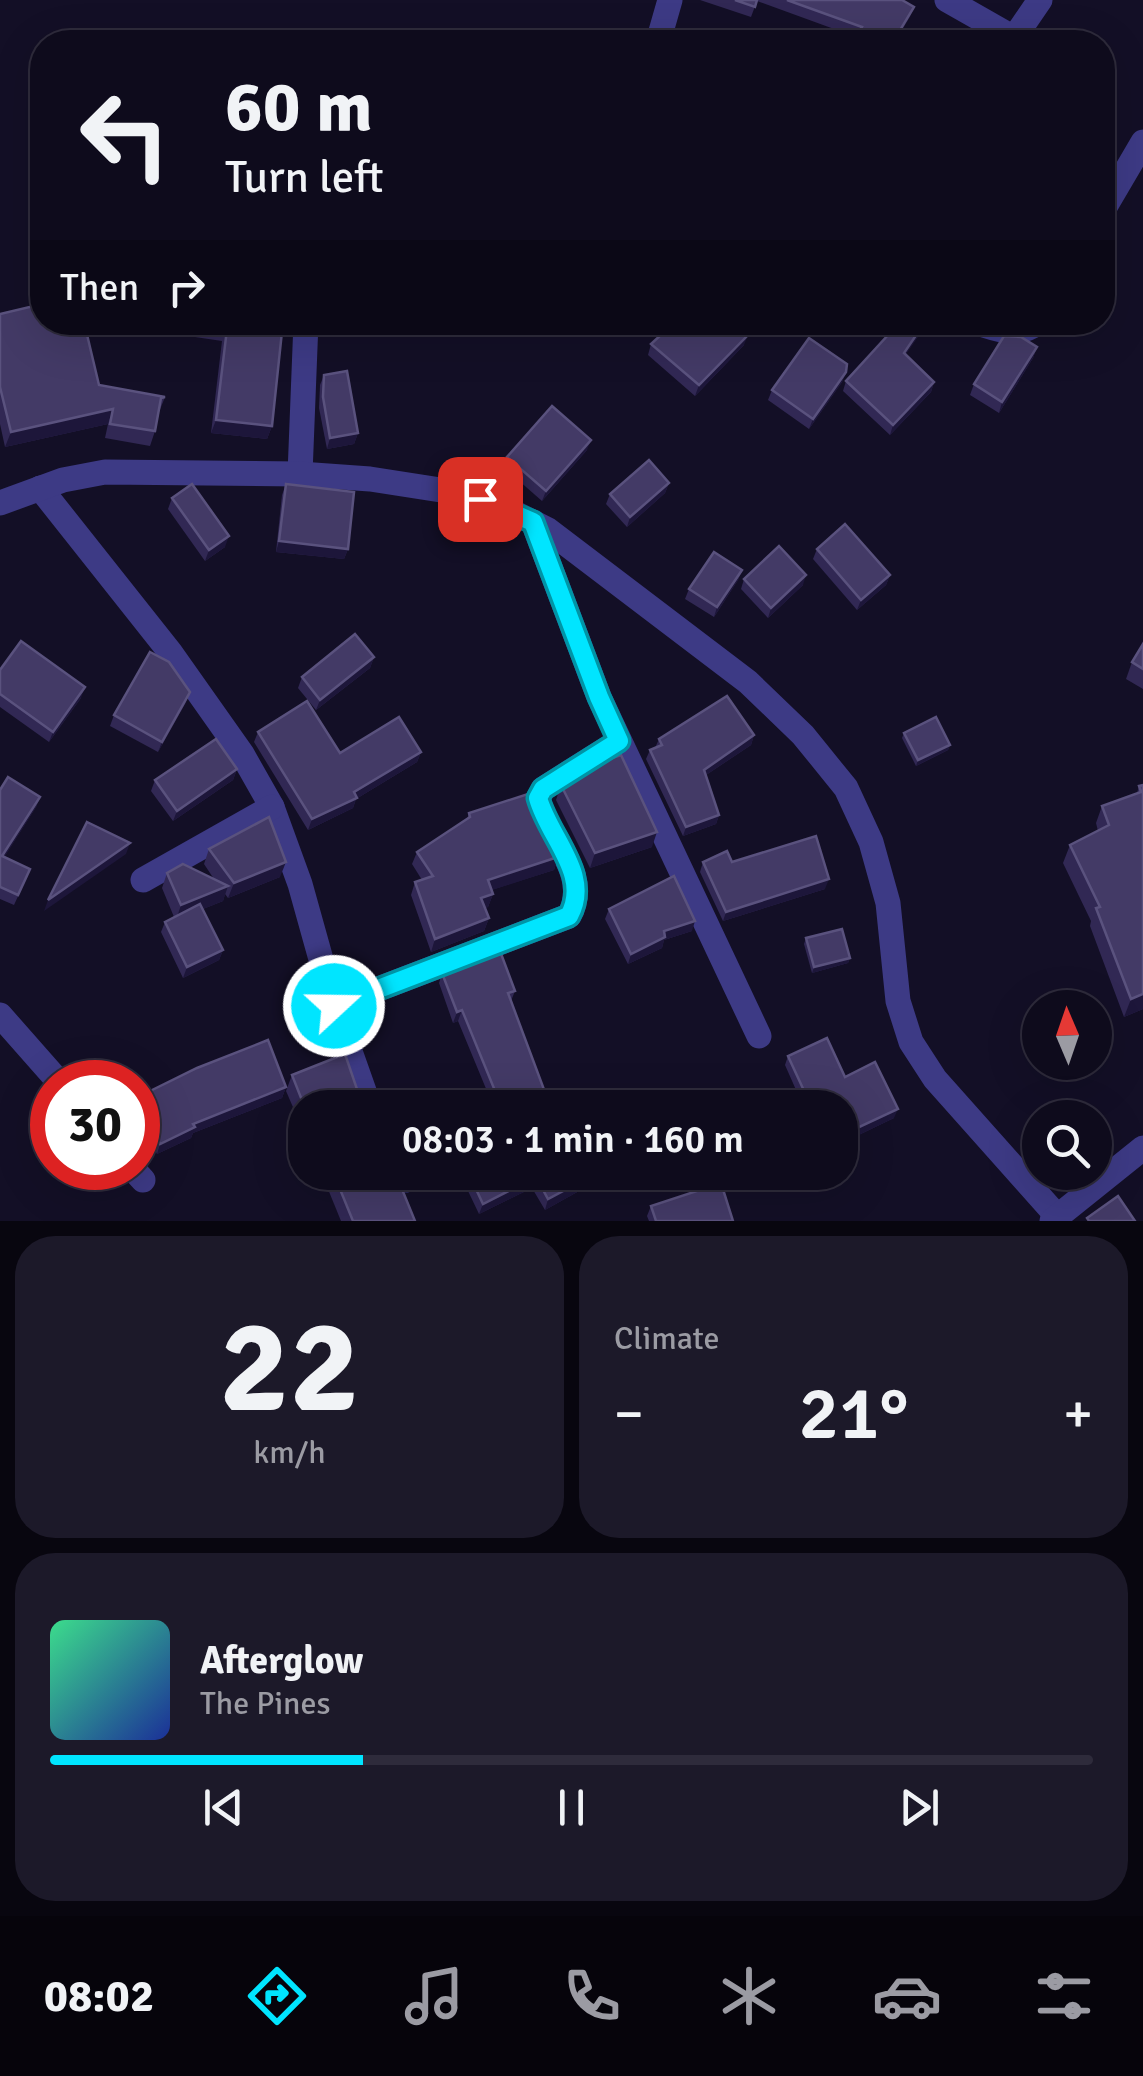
<!DOCTYPE html>
<html lang="en">
<head>
<meta charset="utf-8">
<style>
	body { margin:0; font-family:Signika,sans-serif; background:#1c1929; color:#f1f3f6; height:100vh; display:flex; flex-direction:column; font-size:38px; white-space:nowrap }
	* { box-sizing:border-box; margin:0 }
	p { font-size:32px; color:#9b9ba3 }
	.icon { flex:none; width:55px; height:55px; fill:none; stroke:currentColor; stroke-width:2; stroke-linecap:round; stroke-linejoin:round }
	.map { position:relative; height:1221px; overflow:hidden }
	.side { display:flex; flex-direction:column; gap:15px; padding:15px; background:#08060f; flex:1 }
	.side>* { flex:none }
	.hud { position:absolute; left:30px; top:30px; width:1085px; height:305px; border-radius:40px; box-shadow:0 10px 40px #0002,0 0 0 2px #2e2b3b; background:#0e0b1c; color:#f1f3f6; overflow:hidden }
	.needle { width:65px; rotate:358deg }
	.tools { position:absolute; left:1022px; top:990px; display:grid; gap:20px }
	.tools a { display:grid; place-items:center; width:90px; height:90px; border-radius:50%; background:#0e0b1c; box-shadow:0 10px 40px #0002,0 0 0 2px #2e2b3b; font-size:50px }
	.speed { position:absolute; left:30px; top:1060px; display:flex; gap:20px; font-size:50px; font-weight:700; text-align:center }
	.speed>* { display:grid; place-content:center; width:130px; height:130px; border-radius:50%; background:#0e0b1c; box-shadow:0 10px 40px #0002,0 0 0 2px #2e2b3b; line-height:1 }
	.speed .limit { border:15px solid #d22; background:#fff; color:#111 }
	.pin { position:absolute; display:grid; place-items:center; width:85px; height:85px; color:#fff; margin:-42px; border-radius:20px; box-shadow:0 5px 15px #0006 }
	.me { position:absolute; width:110px; margin:-55px; rotate:69deg; stroke-linejoin:round; filter:drop-shadow(0 0 8px #0008) }
	.turn { display:flex; align-items:center; gap:35px; height:210px; padding:0 30px; font-size:45px }
	.turn .icon { width:130px; height:130px; stroke-width:2.5 }
	.turn b { display:block; font-size:70px; line-height:85px }
	.then { display:flex; align-items:center; height:95px; padding:0 30px; background:#0003; gap:20px; font-size:38px }
	.big { font-size:75px; font-weight:600; line-height:1.1 }
	.side .card { flex:1; display:flex; flex-direction:column; justify-content:center; gap:15px; min-width:0; padding:0 35px; border-radius:40px; background:#1c1929 }
	.side .dial { align-items:center; gap:0 }
	.dial b { font-size:130px; line-height:1 }
	.song { display:flex; align-items:center; gap:30px }
	.cover { width:120px; height:120px; border-radius:15px; background:linear-gradient(135deg,hsl(150 70% 55%),hsl(230 70% 35%)) }
	.played { height:10px; border-radius:5px; background:linear-gradient(90deg,#00e5ff 30%,#2e2b3b 30%) }
	.keys { display:flex; justify-content:space-around; direction:ltr }
	.heat { display:flex; justify-content:space-between; align-items:center; font-size:55px; direction:ltr }
	.side .tiles { flex:1; display:grid; gap:15px; grid-template-columns:1fr 1fr }
	.card:last-child { grid-column:span 2 }
	.trip { position:absolute; left:288px; top:1090px; width:570px; height:100px; border-radius:40px; background:#0e0b1c; box-shadow:0 10px 40px #0002,0 0 0 2px #2e2b3b; font-weight:600; line-height:100px; text-align:center }
	.dock { display:flex; height:160px; justify-content:space-around; align-items:center; background:#06040b; color:#9b9ba3 }
	.dock .icon { width:70px; height:70px }
	.dock .on { color:#00e5ff }
	.dock b { font-size:45px; color:#f1f3f6 }
	.map>svg:first-child { display:block }
</style>
</head>
<body>
<div class="map">
<svg width="1143" height="1221" viewBox="0 0 1143 1221">
	<rect width="100%" height="100%" fill="#130f26"/>
	<g fill="none" stroke-linecap="round" stroke-linejoin="round">
		<!-- minor -->
		<g stroke="#3d3a85" stroke-width="25">
			<path d="M947,0L1014,38L1040,0"/>
			<path d="M658,42L670,0"/>
			<path d="M1102,212L1143,142"/>
			<path d="M974,322C997,329 1018,339 1038,322"/>
			<path d="M300,474L306,322"/>
			<path d="M40,488L170,652L242,754L272,807L300,884L334,1006L370,1108"/>
			<path d="M533,522L599,697L759,1036"/>
			<path d="M143,880L272,807"/>
			<path d="M334,1006L569,916C592,875 548,838 538,799L543,789L619,741"/>
			<path d="M0,1015L59,1082"/>
			<path d="M132,1168L143,1180"/>
			<path d="M395,1172L406,1180L428,1172"/>
		</g>
		<!-- tertiary -->
		<g stroke="#3d3a85" stroke-width="25">
			<path d="M0,503L63,480L105,472L300,474L370,479L460,493L501,506L548,530L748,682L803,735L846,788L871,842L888,903L898,1001L911,1042L935,1079L1057,1216"/>
			<path d="M1052,1221L1143,1148"/>
		</g>
	</g>
	<!-- wall -->
	<g fill="#312854">
		<path d="M700,0H902L910,17L856,37L757,1L751,17Z"/>
		<path d="M0,314L99,385L165,397L159,412L155,431L150,446L105,438L108,424L5,447L0,424Z"/>
		<path d="M197,322H283L272,426L267,439L211,433L222,341L195,337Z"/>
		<path d="M894,322H928L905,355L934,382L931,392L890,435L843,391L846,381L893,330L892,329Z"/>
		<path d="M651,344L744,345L695,396L648,355Z"/>
		<path d="M1037,347L1033,358L999,413L970,395L974,384Z"/>
		<path d="M846,372L842,382L809,429L768,400L772,390Z"/>
		<path d="M324,375L358,433L354,444L327,449L319,408L320,385Z"/>
		<path d="M587,450L542,501L503,467L507,457Z"/>
		<path d="M669,483L665,493L627,527L606,504L610,494Z"/>
		<path d="M286,484L348,549L344,559L276,552L282,495Z"/>
		<path d="M172,498L225,547L205,561L168,509Z"/>
		<path d="M817,549L890,575L886,585L857,610L813,559Z"/>
		<path d="M742,570L738,580L714,617L685,599L689,589Z"/>
		<path d="M744,579L803,585L768,618L741,589Z"/>
		<path d="M1143,644V689L1126,679L1132,662Z"/>
		<path d="M374,657L370,668L316,710L298,688L302,677Z"/>
		<path d="M0,670L81,698L49,742L0,707Z"/>
		<path d="M186,702L158,752L110,726L114,715Z"/>
		<path d="M258,732L340,753L421,752L417,762L356,799L353,808L308,830L254,742Z"/>
		<path d="M904,733L950,745L948,750L916,766L902,738Z"/>
		<path d="M754,735L751,745L706,775L719,815L716,824L683,836L646,759L650,750L655,748L659,739Z"/>
		<path d="M237,769L233,780L173,821L151,791L155,780Z"/>
		<path d="M561,785L652,847L590,868L556,800Z"/>
		<path d="M1143,785V1009L1124,1017L1090,926L1091,921L1063,863L1070,845L1098,831L1096,823L1102,806L1137,793L1139,786Z"/>
		<path d="M0,790L40,797L36,807L4,857L26,879L14,905L0,899Z"/>
		<path d="M469,813L558,857L554,870L491,890L493,894L488,907L485,908L489,918L484,931L431,952L411,895L415,882L422,880L412,864L417,852L467,819Z"/>
		<path d="M209,849L280,877L228,898L225,894L223,901L203,909L223,950L219,960L183,978L161,932L165,922L174,917L162,888L167,873L214,879L204,864Z"/>
		<path d="M703,862H732L825,889L723,921L700,872Z"/>
		<path d="M609,909L692,931L664,940L662,948L628,964L605,919Z"/>
		<path d="M806,938L850,958L848,963L812,973L804,944Z"/>
		<path d="M442,973L515,991L511,1001L546,1095L553,1108H494L458,1021L453,1023L439,983Z"/>
		<path d="M788,1056L845,1077L894,1118L840,1144V1108H804L785,1065Z"/>
		<path d="M292,1075L305,1108V1135L286,1091Z"/>
		<path d="M286,1087L282,1098L193,1133L191,1138L157,1154L138,1115V1097Z"/>
		<path d="M321,1172H395L415,1221H341Z"/>
		<path d="M459,1172H590L591,1176L588,1186L545,1210L532,1188L479,1214Z"/>
		<path d="M651,1206L733,1221H649L647,1216Z"/>
	</g>
	<!-- shaded-wall -->
	<g fill="#1d163a">
		<path d="M914,7L910,17L895,42H893Z"/>
		<path d="M925,322H928L900,363L904,353Z"/>
		<path d="M748,335L744,345L695,396L699,385Z"/>
		<path d="M1037,347L1033,358L999,413L1002,402Z"/>
		<path d="M846,372L842,382L809,429L813,419Z"/>
		<path d="M934,382L931,392L890,435L893,425Z"/>
		<path d="M113,409L108,424L5,447L11,432Z"/>
		<path d="M216,420L272,426L267,439L211,433Z"/>
		<path d="M358,433L354,444L327,449L330,438Z"/>
		<path d="M591,440L587,450L542,501L546,491Z"/>
		<path d="M669,483L665,493L627,527L630,517Z"/>
		<path d="M229,536L225,547L205,561L209,550Z"/>
		<path d="M279,541L348,549L344,559L276,552Z"/>
		<path d="M742,570L738,580L714,617L717,607Z"/>
		<path d="M806,575L803,585L768,618L771,608Z"/>
		<path d="M890,575L886,585L857,610L861,600Z"/>
		<path d="M374,657L370,668L316,710L320,700Z"/>
		<path d="M85,687L81,698L49,742L53,732Z"/>
		<path d="M190,692L186,702L158,752L162,742Z"/>
		<path d="M754,735L751,745L700,779L704,770Z"/>
		<path d="M950,745L948,750L916,766L918,760Z"/>
		<path d="M421,752L417,762L356,799L353,808L308,830L312,819Z"/>
		<path d="M237,769L233,780L173,821L177,811Z"/>
		<path d="M40,797L36,807L0,864L2,856Z"/>
		<path d="M719,815L716,824L683,836L686,827Z"/>
		<path d="M657,832L652,847L590,868L595,853Z"/>
		<path d="M130,843L126,854L44,911L48,900Z"/>
		<path d="M558,857L554,870L483,893L488,880Z"/>
		<path d="M286,862L280,877L228,898L234,883Z"/>
		<path d="M829,879L825,889L723,921L726,912Z"/>
		<path d="M228,886L223,901L176,920L181,905Z"/>
		<path d="M493,894L488,907L477,911L481,898Z"/>
		<path d="M489,918L484,931L431,952L435,939Z"/>
		<path d="M695,921L692,931L664,940L662,948L628,964L631,954L664,931Z"/>
		<path d="M223,950L219,960L183,978L187,967Z"/>
		<path d="M850,958L848,963L812,973L814,967Z"/>
		<path d="M1143,994V1009L1124,1017L1131,999Z"/>
		<path d="M462,1010L458,1021L453,1023L457,1012Z"/>
		<path d="M286,1087L282,1098L193,1133L191,1138L157,1154L160,1144L193,1124Z"/>
		<path d="M898,1109L894,1118L840,1144V1136Z"/>
		<path d="M591,1176L588,1186L545,1210L548,1199Z"/>
		<path d="M536,1177L532,1188L479,1214L483,1204Z"/>
	</g>
	<!-- building -->
	<g fill="#433a66" stroke="#5a527e" stroke-width="2.5">
		<path d="M735,0H757L755,7Z"/>
		<path d="M787,0H902L914,7L893,42H853L862,27Z"/>
		<path d="M42,304V322H84L99,385L165,397L161,398L155,431L110,424L113,409L11,432L0,387V314Z"/>
		<path d="M200,322H283L272,426L216,420L227,329L200,324Z"/>
		<path d="M675,322H739L738,324L748,335L699,385L651,344Z"/>
		<path d="M925,322L904,353L934,382L893,425L846,381L900,322Z"/>
		<path d="M1004,336L1021,337L1037,347L1002,402L974,384Z"/>
		<path d="M809,338L847,364L846,372L813,419L772,390Z"/>
		<path d="M347,371L358,433L330,438L323,397L324,375Z"/>
		<path d="M552,406L591,440L546,491L507,457Z"/>
		<path d="M649,460L669,483L630,517L610,494Z"/>
		<path d="M192,484L229,536L209,550L172,498Z"/>
		<path d="M286,484L354,492L348,549L279,541Z"/>
		<path d="M845,524L890,575L861,600L817,549Z"/>
		<path d="M779,546L806,575L771,608L744,579Z"/>
		<path d="M714,552L742,570L717,607L689,589Z"/>
		<path d="M355,634L374,657L320,700L302,677Z"/>
		<path d="M21,641L85,687L53,732L0,694V670Z"/>
		<path d="M1143,644V669L1132,662Z"/>
		<path d="M150,652L169,662L190,692L162,742L114,715Z"/>
		<path d="M727,696L754,735L704,770L719,815L686,827L650,750L662,745L659,739Z"/>
		<path d="M307,701L340,753L399,717L421,752L354,792L357,798L312,819L258,732Z"/>
		<path d="M936,717L950,745L918,760L904,733Z"/>
		<path d="M216,739L237,769L177,811L155,780Z"/>
		<path d="M621,755L657,832L595,853L561,785L595,764Z"/>
		<path d="M8,777L40,797L2,856L30,869L18,895L0,887V790Z"/>
		<path d="M1143,785V994L1131,999L1096,908L1100,907L1070,845L1109,825L1102,806L1141,792L1139,786Z"/>
		<path d="M528,794L558,857L488,880L493,894L481,898L489,918L435,939L415,882L433,876L417,852L470,817L469,813Z"/>
		<path d="M269,817L286,862L234,883L209,849Z"/>
		<path d="M87,822L130,843L48,900Z"/>
		<path d="M816,836L829,879L726,912L703,862L727,851L732,862Z"/>
		<path d="M183,864L228,886L181,905L167,873Z"/>
		<path d="M674,876L695,921L664,931L665,937L631,954L609,909Z"/>
		<path d="M200,904L223,950L187,967L165,922Z"/>
		<path d="M842,929L850,958L814,967L806,938Z"/>
		<path d="M500,951L515,991L508,993L546,1095L553,1108H502L462,1010L457,1012L442,973Z"/>
		<path d="M827,1038L845,1077L875,1062L898,1109L840,1136V1108H812L788,1056Z"/>
		<path d="M268,1040L286,1087L193,1124L195,1127L160,1144L138,1097L197,1068Z"/>
		<path d="M345,1054L360,1098L368,1108H305L292,1075Z"/>
		<path d="M333,1172H395L415,1221H353Z"/>
		<path d="M468,1172H590L591,1176L548,1199L536,1177L483,1204Z"/>
		<path d="M721,1183L733,1221H656L651,1206Z"/>
		<path d="M1118,1196L1135,1221H1089L1087,1218Z"/>
	</g>
	<g fill="none" stroke-linecap="round" stroke-linejoin="round">
		<!-- route casing -->
		<g stroke="#0095a6" stroke-width="25">
			<path id="route" d="M334,1006L569,916C592,875 549,838 538,798L543,789L619,741L599,697L533,522L480,499"/>
		</g>
		<!-- route -->
		<use href="#route" stroke="#00e5ff" stroke-width="18"/>
	</g>
</svg>
<div class="tools">
<a><svg class="needle" viewBox="-14 -14 28 28"><path d="M0-13l5 13h-10z" fill="#e53935"/><path d="M0 13l5-13h-10z" fill="#9b9ba3"/></svg></a>
<a><svg class="icon" aria-label="search" viewBox="0 0 24 24"><circle cx="10" cy="10" r="6"/><path d="M15 15l6 6"/></svg></a>
</div>
<div class="speed"><div class="limit">30</div></div>
<div class="pin" style="left:480px;top:499px;background:#d93025"><svg class="icon" aria-label="arrive" viewBox="0 0 24 24"><path d="M6 21V4h12l-3 4 3 4H6"/></svg></div>
<svg class="me" style="left:334px;top:1006px" viewBox="-20 -20 40 40"><circle r="17" fill="#00e5ff" stroke="#fff" stroke-width="3"/><path d="M0-11L8 9 0 5-8 9z" fill="#fff"/></svg>
<div class="trip">08:03 · 1 min · 160 m</div>
<div class="hud">
<div class="turn"><svg class="icon" aria-label="left" viewBox="0 0 24 24"><path d="M17 20v-9H6M10 6l-5 5 5 5"/></svg><div><b>60 m</b>Turn left</div></div>
<div class="then">Then<svg class="icon" aria-label="right" viewBox="0 0 24 24"><path d="M7 20v-9h11M14 6l5 5-5 5"/></svg></div>
</div>
</div>
<section class="side">
<div class="tiles">
<div class="card dial"><b>22</b><p>km/h</p></div>
<div class="card"><p>Climate</p>
<div class="heat"><a>−</a><b class="big">21°</b><a>+</a></div>
</div>
<div class="card">
<div class="song"><i class="cover"></i><div><b>Afterglow</b><p>The Pines</p></div></div>
<div class="played"></div>
<div class="keys"><svg class="icon" aria-label="previous" viewBox="0 0 24 24"><path d="M18 5L8 12l10 7zM5 5v14"/></svg><svg class="icon" aria-label="pause" viewBox="0 0 24 24"><path d="M8 5v14M16 5v14"/></svg><svg class="icon" aria-label="next" viewBox="0 0 24 24"><path d="M6 5l10 7-10 7zM19 5v14"/></svg></div>
</div>
</div>
</section>
<nav class="dock">
<b>08:02</b>
<svg class="icon on" aria-label="directions" viewBox="0 0 24 24"><path d="M12 3l9 9-9 9-9-9zM9 14v-3h6M13 9l2 2-2 2"/></svg>
<svg class="icon" aria-label="music" viewBox="0 0 24 24"><path d="M9 18V5l10-2v13"/><circle cx="6" cy="18" r="3"/><circle cx="16" cy="16" r="3"/></svg>
<svg class="icon" aria-label="phone" viewBox="0 0 24 24"><path d="M5 4h4l2 5-3 2q2 4 5 5l2-3 5 2v4C11 20 4 13 5 4z"/></svg>
<svg class="icon" aria-label="climate" viewBox="0 0 24 24"><path d="M12 3v18M4 7l16 10M4 17L20 7"/></svg>
<svg class="icon" aria-label="car" viewBox="0 0 24 24"><path d="M5 17H2v-5l4-1 3-4h7l3 4 3 1v5h-3M9 17h6M6 11h13"/><circle cx="7" cy="17" r="2"/><circle cx="17" cy="17" r="2"/></svg>
<svg class="icon" aria-label="filters" viewBox="0 0 24 24"><path d="M4 7h16M4 17h16"/><circle cx="9" cy="7" r="2"/><circle cx="15" cy="17" r="2"/></svg>
</nav>
</body>
</html>
